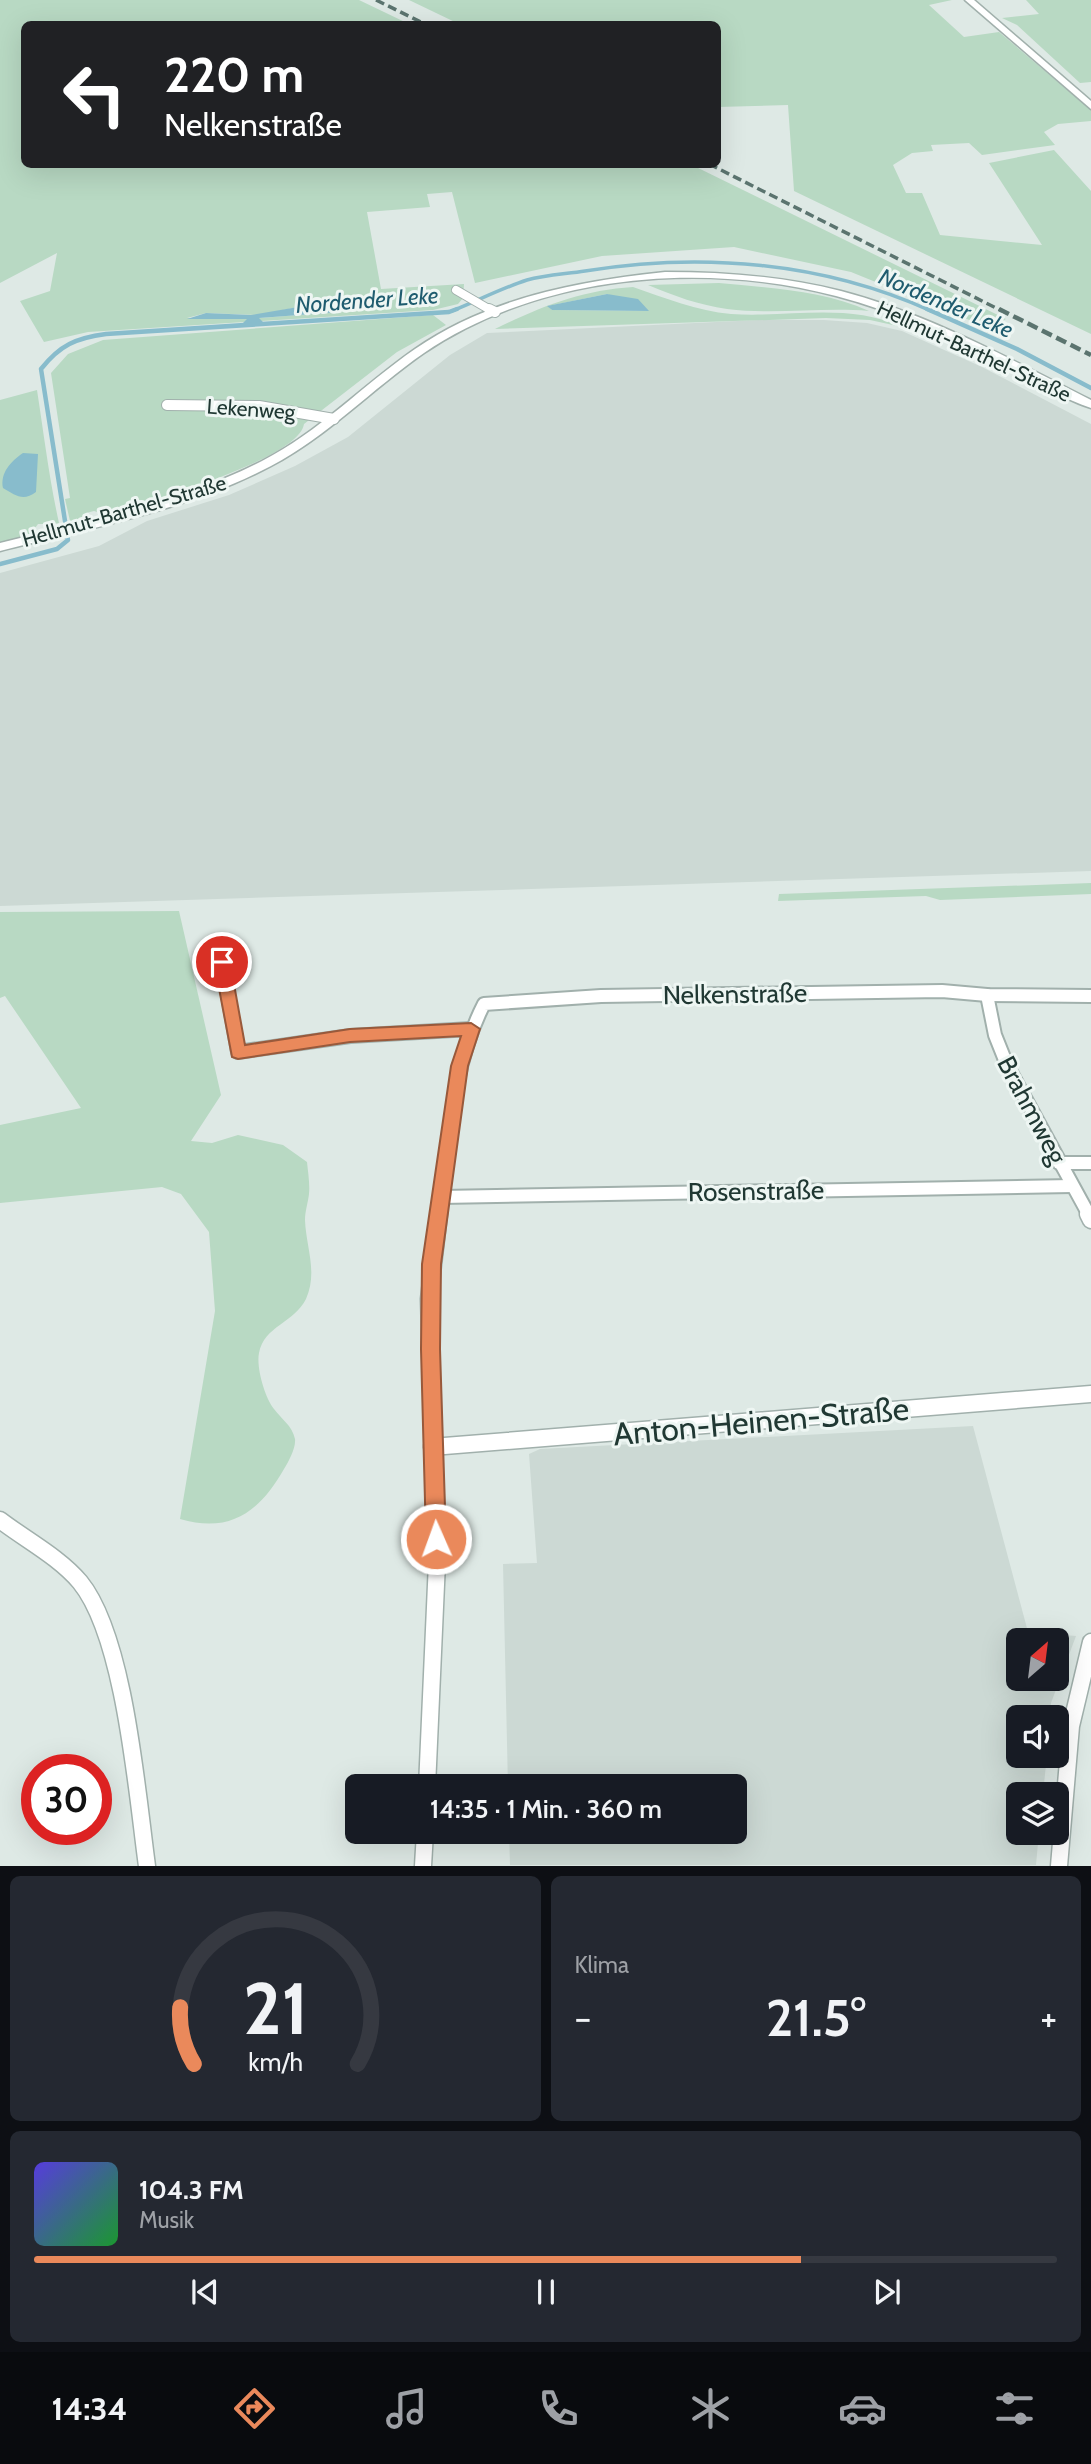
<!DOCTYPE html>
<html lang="de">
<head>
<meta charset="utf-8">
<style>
	body { margin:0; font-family:Cabin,sans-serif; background:#242831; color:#f1f3f6; height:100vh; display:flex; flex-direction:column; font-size:26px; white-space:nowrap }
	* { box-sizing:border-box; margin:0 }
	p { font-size:23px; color:#9ea1a6 }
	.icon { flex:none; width:38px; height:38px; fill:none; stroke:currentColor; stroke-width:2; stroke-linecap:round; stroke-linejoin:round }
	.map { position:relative; height:1866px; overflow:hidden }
	.details { display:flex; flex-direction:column; gap:10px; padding:10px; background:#0d0f14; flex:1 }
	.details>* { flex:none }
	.guide { position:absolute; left:21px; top:21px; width:700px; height:147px; border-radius:10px; box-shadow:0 7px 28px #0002; background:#202124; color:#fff; overflow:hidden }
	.needle { width:46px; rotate:28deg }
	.tools { position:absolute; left:1006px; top:1628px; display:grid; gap:14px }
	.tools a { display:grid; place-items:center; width:63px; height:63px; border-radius:10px; background:#171b24; box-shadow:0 7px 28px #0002; font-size:35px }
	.speed { position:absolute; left:21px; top:1754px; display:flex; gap:14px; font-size:35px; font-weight:700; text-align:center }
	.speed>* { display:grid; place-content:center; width:91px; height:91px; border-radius:50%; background:#171b24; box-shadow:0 7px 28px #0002; line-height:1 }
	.speed .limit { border:10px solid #d22; background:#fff; color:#111 }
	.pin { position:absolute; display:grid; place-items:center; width:60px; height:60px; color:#fff; margin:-30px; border:4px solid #fff; border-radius:50%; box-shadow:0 2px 7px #0007 }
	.me { position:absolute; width:77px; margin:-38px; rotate:358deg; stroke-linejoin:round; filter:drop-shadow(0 0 5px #0008) }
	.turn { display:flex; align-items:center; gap:24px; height:147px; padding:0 28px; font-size:32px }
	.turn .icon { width:91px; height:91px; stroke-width:2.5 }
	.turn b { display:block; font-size:49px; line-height:60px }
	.big { font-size:52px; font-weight:600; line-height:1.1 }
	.details .tile { flex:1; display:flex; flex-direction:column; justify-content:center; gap:10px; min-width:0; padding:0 24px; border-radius:10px; background:#242831 }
	.details .dial { align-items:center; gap:0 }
	.dial svg { height:182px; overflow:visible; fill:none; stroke:#363941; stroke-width:7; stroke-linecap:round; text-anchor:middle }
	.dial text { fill:#f1f3f6; stroke:none }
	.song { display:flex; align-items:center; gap:21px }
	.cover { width:84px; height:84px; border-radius:10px; background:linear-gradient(135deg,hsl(250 70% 55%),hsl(130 70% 35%)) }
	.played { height:7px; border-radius:4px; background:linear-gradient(90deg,#ea895b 75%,#363941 75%) }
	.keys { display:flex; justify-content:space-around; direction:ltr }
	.heat { display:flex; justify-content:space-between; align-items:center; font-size:38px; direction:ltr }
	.details .tiles { flex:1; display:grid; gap:10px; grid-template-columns:1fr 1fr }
	.tile:last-child { grid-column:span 2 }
	.trip { position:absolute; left:345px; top:1774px; width:402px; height:70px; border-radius:10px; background:#171b24; box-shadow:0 7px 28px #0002; font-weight:600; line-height:70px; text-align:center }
	.tab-bar { display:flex; height:112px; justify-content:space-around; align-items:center; background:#090b0e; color:#9ea1a6 }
	.tab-bar .icon { width:49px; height:49px }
	.tab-bar .on { color:#ea895b }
	.tab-bar b { font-size:32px; color:#f1f3f6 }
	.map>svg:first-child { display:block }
</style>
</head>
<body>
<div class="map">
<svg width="1091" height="1866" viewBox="0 0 1091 1866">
	<rect width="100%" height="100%" fill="#dee9e5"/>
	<!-- built -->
	<g fill="#ccd9d4" fill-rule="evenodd">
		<path d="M758,320H824L867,323L902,331L982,367L1091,424V871L0,906V573L99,546L147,521L229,495L295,466L348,437L450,355L487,333Z"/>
		<path d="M973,1426L1028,1632L1076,1636L1051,1703L1050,1717H1018V1755H1047L1043,1794H1018V1832H1039L1036,1865H510L509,1832H735V1787H508L503,1564L537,1563L529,1454L540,1449ZM1018,1640H1057V1678H1018Z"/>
	</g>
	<!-- green -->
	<g fill="#b8d9c3" fill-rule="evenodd">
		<path d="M0,0H359L409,24H24V164L692,165L1006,319L989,328L851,272L734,247L602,256L475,283L452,192L427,194L430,207L367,212L381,289L464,284L463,298L458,304L433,310L88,332L44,342L20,301L50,291L57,253L0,283ZM298,307L337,312L248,319L187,318L206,313L258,315Z"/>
		<path d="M409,0H952L929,5L964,37L999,32L1091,110V121L1058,124L1044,132L1055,145L982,155L969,143L931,145L933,151L912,153L893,165L906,193H922L940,235L1042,245L989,163L1054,150L1091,191V334L794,191L788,105L718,107V24H459Z"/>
		<path d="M1026,0H1091V82L1080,83L1017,25L1002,18L1039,14Z"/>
		<path d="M719,283C769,288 823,290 869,311C822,307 774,315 727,309C699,305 674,296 648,285Z"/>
		<path d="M633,287C665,298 697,311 731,314C789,318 847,302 902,327L870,320L826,318L495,329C540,307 582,290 633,287ZM607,294L648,311L552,310L548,306Z"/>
		<path d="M433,315L446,325L397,352L304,424C299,460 138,505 104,514L94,511L86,513L85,519L70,521L65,499L70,498L51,373L68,354L103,340Z"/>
		<path d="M37,390C44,435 49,478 59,523L49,525L47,529L43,524H38L35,528L38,533L0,543V400Z"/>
		<path d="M1091,883V894L940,900L926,896L778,901L779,894Z"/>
		<path d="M179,911L221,1095L191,1141L212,1143L238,1135L283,1145L307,1162C308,1172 310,1184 309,1194C308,1203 305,1211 305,1220C306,1247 318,1272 306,1299C294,1323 264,1326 259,1353C256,1367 265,1398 274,1409C282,1420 292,1425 295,1439C296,1448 289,1461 284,1469C260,1511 231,1534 180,1519L215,1311L209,1232L181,1194L162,1187L0,1203V1125L81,1108L5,996L0,998V912Z"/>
	</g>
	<!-- water -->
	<g fill="#88bccc">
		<path d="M607,294L638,299L649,311L552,310L547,306Z"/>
		<path d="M298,307L340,312L259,318L266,325L239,327L247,319H187L206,313L251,315Z"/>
		<path d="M23,453L38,454L36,492C23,502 15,495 3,488C0,473 11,461 23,453Z"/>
	</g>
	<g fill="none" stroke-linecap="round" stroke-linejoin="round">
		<!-- stream-far1 -->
		<path stroke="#88bccc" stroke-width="3.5" d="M452,311C477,301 502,288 527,280C545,275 566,274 585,271C702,252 823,262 931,311"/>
		<!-- stream -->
		<g stroke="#88bccc" stroke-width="4.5">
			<path d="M927,309L1017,349L1091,388"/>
			<path d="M0,564L57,549L68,540L41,369C60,345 76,338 106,334L449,312L457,309"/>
		</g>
		<!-- minor-far3 casing -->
		<g stroke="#a1b0ac" stroke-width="10">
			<path id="minor-far3" d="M456,290L492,311"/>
		</g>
		<!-- minor-far2 casing -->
		<g stroke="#a1b0ac" stroke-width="12">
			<g id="minor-far2">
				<path d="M489,309L495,312"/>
				<path d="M167,405L259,406L334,419"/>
			</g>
		</g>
		<!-- minor-far1 casing -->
		<g stroke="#a1b0ac" stroke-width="16">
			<g id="minor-far1">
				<path d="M222,962L238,1052L350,1036L471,1029"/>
				<path d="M987,995L995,1035L1007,1065L1089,1215"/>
				<path d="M1059,1163H1091"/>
				<path d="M441,1197L1072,1186"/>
				<path d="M439,1215C449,1145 451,1068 484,1004L601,996L942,991L987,995L1091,996"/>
			</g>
		</g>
		<!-- minor casing -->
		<g stroke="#a1b0ac" stroke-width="19">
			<g id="minor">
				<path d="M1088,1214L1091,1220"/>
				<path d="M432,1447L1091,1394"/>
				<path d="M0,1520C26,1540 59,1557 80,1582C125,1637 137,1794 147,1866"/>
				<path d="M427,1787L437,1562L429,1299L439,1214"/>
				<path d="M423,1866L425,1832"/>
				<path d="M1059,1866L1071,1726L1091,1642"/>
			</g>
		</g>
		<!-- tertiary casing -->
		<g stroke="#a1b0ac" stroke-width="3">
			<g id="tertiary">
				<path d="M965,0H974L1091,101V109Z"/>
				<path d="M665,272C724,272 783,276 841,291C929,314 1010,359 1091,400V408C1064,400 1037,381 1012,368C955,340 898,312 836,296C702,261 541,274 424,353C372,389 328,436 271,466C188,510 91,528 0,551V543C88,521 180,503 262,461C319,432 363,385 415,349C489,298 578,281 665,272Z"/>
			</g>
		</g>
		<!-- minor-far3 -->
		<use href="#minor-far3" stroke="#fff" stroke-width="8"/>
		<!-- minor-far2 -->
		<use href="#minor-far2" stroke="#fff" stroke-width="10"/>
		<!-- minor-far1 -->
		<use href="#minor-far1" stroke="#fff" stroke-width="12"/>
		<!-- minor -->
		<use href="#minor" stroke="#fff" stroke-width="16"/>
		<!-- tertiary -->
		<use href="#tertiary" fill="#fff" fill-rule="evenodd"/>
		<!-- rail-far1 -->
		<g stroke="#5b746f" stroke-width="3.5" stroke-dasharray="9 4.5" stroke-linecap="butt">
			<path d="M376,0L425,24"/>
			<path d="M709,164L1002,311"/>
		</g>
		<!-- rail -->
		<path stroke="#5b746f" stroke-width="4.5" stroke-dasharray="11 5" stroke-linecap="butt" d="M999,309L1091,355"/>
	</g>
	<!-- route -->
	<path fill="#ea895b" stroke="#98593b" stroke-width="2" d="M222,957L230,962L245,1045L350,1029L471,1023L480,1029L468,1066L441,1264L440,1349L446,1539L443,1545L436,1548L429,1545L426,1539L421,1349L422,1264L451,1066L461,1036L350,1042L238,1059L232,1057L214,962Z"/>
	<g text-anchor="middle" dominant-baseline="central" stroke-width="6" stroke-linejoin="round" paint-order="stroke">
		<!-- far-street labels -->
		<g font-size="21" fill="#203833" stroke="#eef6f3">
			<text transform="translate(974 351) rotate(25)">Hellmut-Barthel-Straße</text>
			<text transform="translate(251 409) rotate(4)">Lekenweg</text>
			<text transform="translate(124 511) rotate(-16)">Hellmut-Barthel-Straße</text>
		</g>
		<!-- far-water labels -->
		<g font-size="23" font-style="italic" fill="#1f5c6f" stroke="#eef6f3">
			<text transform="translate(367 300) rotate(-4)">Nordender Leke</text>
			<text transform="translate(946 303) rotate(23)">Nordender Leke</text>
		</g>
		<!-- street labels -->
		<g font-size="26" fill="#203833" stroke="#eef6f3">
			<text transform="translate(735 994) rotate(-1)">Nelkenstraße</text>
			<text transform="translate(1032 1110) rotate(62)">Brahmweg</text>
			<text transform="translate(756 1191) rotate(-1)">Rosenstraße</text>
		</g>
		<!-- near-street labels -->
		<g font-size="32" fill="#203833" stroke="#eef6f3">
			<text transform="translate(761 1421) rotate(-5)">Anton-Heinen-Straße</text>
		</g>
	</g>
</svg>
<div class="tools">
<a><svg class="needle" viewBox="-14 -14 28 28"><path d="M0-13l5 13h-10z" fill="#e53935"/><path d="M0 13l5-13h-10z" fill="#9ea1a6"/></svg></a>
<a><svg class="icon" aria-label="sound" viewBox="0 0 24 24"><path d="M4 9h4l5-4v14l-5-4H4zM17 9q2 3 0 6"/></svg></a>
<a><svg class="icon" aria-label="layers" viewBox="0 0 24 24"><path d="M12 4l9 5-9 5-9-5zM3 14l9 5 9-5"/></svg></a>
</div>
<div class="speed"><div class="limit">30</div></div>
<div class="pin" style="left:222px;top:962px;background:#d93025"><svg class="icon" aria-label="arrive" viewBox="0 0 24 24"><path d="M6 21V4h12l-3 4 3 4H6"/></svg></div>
<svg class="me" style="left:436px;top:1539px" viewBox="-20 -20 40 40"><circle r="17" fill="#ea895b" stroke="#fff" stroke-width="3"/><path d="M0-11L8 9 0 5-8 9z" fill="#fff"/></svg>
<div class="trip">14:35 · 1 Min. · 360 m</div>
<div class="guide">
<div class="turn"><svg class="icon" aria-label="left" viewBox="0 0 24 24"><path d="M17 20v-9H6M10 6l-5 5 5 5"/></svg><div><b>220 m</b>Nelkenstraße</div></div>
</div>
</div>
<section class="details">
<div class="tiles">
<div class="tile dial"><svg viewBox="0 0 100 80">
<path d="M14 69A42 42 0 1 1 86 69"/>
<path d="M14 69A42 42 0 0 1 8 44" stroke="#ea895b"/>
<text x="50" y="56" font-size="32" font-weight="700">21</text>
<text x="50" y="72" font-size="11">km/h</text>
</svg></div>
<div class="tile"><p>Klima</p>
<div class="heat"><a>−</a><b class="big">21.5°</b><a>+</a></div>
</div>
<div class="tile">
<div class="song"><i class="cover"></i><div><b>104.3 FM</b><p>Musik</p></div></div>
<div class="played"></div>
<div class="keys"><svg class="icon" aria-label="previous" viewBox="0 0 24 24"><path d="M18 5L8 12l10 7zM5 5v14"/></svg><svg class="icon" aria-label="pause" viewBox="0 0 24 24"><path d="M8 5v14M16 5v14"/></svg><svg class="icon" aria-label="next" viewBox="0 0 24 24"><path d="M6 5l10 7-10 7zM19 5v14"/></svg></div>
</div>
</div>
</section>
<nav class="tab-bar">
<b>14:34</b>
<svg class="icon on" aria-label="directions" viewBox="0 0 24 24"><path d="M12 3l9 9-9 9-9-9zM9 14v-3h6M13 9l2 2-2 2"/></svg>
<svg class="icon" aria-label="music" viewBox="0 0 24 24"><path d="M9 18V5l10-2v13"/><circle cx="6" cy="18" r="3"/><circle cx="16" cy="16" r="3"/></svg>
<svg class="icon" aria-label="phone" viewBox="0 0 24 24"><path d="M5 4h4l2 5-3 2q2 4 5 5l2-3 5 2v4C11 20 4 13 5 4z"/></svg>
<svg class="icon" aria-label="climate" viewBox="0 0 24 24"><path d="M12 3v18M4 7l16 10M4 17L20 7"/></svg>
<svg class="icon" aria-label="car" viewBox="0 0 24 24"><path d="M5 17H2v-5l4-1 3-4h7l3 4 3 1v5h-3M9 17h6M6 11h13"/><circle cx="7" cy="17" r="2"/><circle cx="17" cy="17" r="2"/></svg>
<svg class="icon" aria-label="filters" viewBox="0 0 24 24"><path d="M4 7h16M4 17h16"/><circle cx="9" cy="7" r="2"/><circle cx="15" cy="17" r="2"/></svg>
</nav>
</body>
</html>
